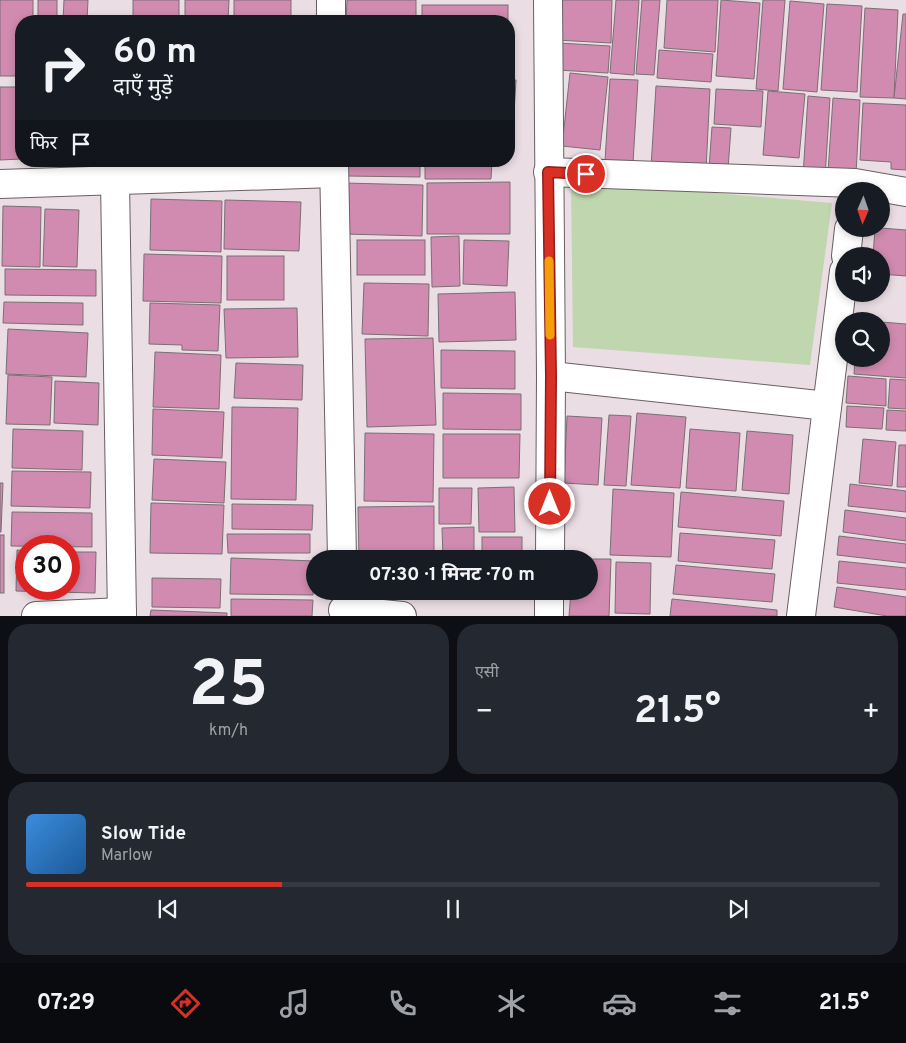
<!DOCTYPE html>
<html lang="hi">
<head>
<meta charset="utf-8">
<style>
	body { margin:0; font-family:Overpass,"Noto Sans Devanagari",sans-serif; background:#242831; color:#f1f3f6; height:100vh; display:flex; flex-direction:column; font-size:19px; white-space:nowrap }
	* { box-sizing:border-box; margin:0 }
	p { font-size:16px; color:#9ea1a6 }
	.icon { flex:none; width:28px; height:28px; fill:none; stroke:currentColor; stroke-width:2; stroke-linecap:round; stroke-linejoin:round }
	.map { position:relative; height:616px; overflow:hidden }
	.drawer { display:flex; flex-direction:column; gap:8px; padding:8px; background:#0d0f14; flex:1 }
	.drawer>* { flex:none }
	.top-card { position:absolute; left:15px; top:15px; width:500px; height:152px; border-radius:20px; box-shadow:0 2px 8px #0003; background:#171b24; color:#f1f3f6; overflow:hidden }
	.needle { width:32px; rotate:182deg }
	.controls { position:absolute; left:835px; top:182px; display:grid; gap:10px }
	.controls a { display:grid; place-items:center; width:55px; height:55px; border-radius:50%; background:#171b24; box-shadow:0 2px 8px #0003; font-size:25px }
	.speed { position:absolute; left:15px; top:535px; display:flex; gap:10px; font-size:25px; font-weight:700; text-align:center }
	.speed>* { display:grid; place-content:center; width:65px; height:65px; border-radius:50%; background:#171b24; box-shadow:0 2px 8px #0003; line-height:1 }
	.speed .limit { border:8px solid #d22; background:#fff; color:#111 }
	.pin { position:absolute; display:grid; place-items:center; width:42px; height:42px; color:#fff; margin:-21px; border:2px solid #fff; border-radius:50%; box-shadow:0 1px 5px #0007 }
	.me { position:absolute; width:55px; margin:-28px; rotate:0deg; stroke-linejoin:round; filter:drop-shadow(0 0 4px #0008) }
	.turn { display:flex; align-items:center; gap:18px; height:105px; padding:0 15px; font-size:22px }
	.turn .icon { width:65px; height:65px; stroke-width:2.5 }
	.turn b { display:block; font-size:35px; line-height:42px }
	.then { display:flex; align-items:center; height:48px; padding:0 15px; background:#0003; gap:10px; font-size:19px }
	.big { font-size:38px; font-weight:700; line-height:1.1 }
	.drawer .tile { flex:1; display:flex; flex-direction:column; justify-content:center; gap:8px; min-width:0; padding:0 18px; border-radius:20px; background:#242831 }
	.drawer .dial { align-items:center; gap:0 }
	.dial b { font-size:65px; line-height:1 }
	.song { display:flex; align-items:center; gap:15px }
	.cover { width:60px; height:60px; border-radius:8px; background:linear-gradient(135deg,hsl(210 70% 55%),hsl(210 70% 35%)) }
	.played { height:5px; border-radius:2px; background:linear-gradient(90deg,#d93025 30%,#363941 30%) }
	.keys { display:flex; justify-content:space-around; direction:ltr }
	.heat { display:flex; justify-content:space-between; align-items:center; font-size:28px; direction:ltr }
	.drawer .tiles { flex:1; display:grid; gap:8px; grid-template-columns:1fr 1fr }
	.tile:last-child { grid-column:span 2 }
	.trip { position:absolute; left:306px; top:550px; width:292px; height:50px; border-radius:25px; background:#171b24; box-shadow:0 2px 8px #0003; font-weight:700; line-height:50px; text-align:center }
	.menu { display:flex; height:80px; justify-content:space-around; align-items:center; background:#090b0e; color:#9ea1a6 }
	.menu .icon { width:35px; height:35px }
	.menu .active { color:#d93025 }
	.menu b { font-size:22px; color:#f1f3f6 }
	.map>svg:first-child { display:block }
</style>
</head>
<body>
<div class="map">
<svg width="906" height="616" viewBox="0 0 906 616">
	<rect width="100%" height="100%" fill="#eadde3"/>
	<!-- green -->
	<path fill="#bfd6ae" d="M571,181L832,203L810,365L573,347Z"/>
	<!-- building -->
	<g fill="#d18bb0" stroke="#7a6f74">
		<path d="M0,0H33V21H21V76H0Z"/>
		<rect x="38" y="0" width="19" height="21"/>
		<path d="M64,0H88L87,21H63Z"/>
		<rect x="133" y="0" width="46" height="21"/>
		<path d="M185,0H229L228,21H185Z"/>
		<rect x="234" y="0" width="57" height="21"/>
		<path d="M347,0H416V21H346Z"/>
		<path d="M558,0H612L611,43L556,40Z"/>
		<path d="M616,0H639L634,75L610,73Z"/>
		<path d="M642,0H660L654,75L636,74Z"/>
		<path d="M667,0H718L715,52L664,48Z"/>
		<path d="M721,0L760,3L754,79L716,76Z"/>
		<path d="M763,0H785L778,91L756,89Z"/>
		<path d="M790,1L824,4L817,92L783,89Z"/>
		<path d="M827,4L862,6L857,92L821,90Z"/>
		<rect x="422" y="5" width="86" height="16"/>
		<path d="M865,8L898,10L894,98L860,97Z"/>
		<path d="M903,14H906V99L894,98Z"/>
		<path d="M559,43L610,46L608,73L557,70Z"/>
		<path d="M659,50L713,54L711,82L657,78Z"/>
		<path d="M570,73L608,77L600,150L562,146Z"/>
		<path d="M610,79L638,80L633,163L605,161Z"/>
		<path d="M509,80H516L513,130H509Z"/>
		<path d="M656,86L710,89L706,170L651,167Z"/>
		<path d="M0,87H21V159L0,160Z"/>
		<path d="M716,89L763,91L761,127L714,124Z"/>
		<path d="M768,91L805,94L799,158L763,155Z"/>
		<path d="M808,96L830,98L825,178L803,176Z"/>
		<path d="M833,98L860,100L856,174L828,172Z"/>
		<path d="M863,103L906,105V170L891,169V162L860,160Z"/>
		<path d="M712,127L731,128L728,169L709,168Z"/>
		<path d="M346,161H420V177L346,176Z"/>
		<path d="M425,161H492L491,179H425Z"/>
		<path d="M510,182V234H427V183Z"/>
		<path d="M344,183L423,185L422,236L344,234Z"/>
		<path d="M151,199L222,201L221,252L150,250Z"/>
		<path d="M225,200L301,202L299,251L224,249Z"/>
		<path d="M3,206L41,207L40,267L2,266Z"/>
		<path d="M45,209L79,210L77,267L43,266Z"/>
		<path d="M881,228L906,230V276L881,274V256H873L875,229Z"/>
		<path d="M459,236L460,286L432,287L431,237Z"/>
		<rect x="357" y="240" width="68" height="35"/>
		<path d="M464,240L509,241L507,286L463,284Z"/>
		<path d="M144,254L222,256L221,303L143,301Z"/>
		<rect x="227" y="256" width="57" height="44"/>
		<path d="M5,269L96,270V296L5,295Z"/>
		<path d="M364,283L429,284L428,336L362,334Z"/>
		<path d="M515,292L516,340L439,342L438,294Z"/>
		<path d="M4,302L83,303V325L3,323Z"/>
		<path d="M150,303L220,305L218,351L182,350V345L149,344Z"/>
		<path d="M297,308L298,357L226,358L224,309Z"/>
		<path d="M881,322L906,324V378L854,374L855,359H881Z"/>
		<path d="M8,329L88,333L86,377L6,374Z"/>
		<path d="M433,338L436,425L367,427L365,339Z"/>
		<path d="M441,350L515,351V389L441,388Z"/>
		<path d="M155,352L221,355L219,409L153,407Z"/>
		<path d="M236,363L303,365L302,400L234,398Z"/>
		<path d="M8,375L52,377L50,425L6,424Z"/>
		<path d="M848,376L886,379V406L846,403Z"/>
		<path d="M890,379L906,380V409L888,408Z"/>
		<path d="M55,381L99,383L98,425L54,423Z"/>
		<path d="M443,393L521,394V430L443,429Z"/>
		<path d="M847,406L884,408L882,429L846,427Z"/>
		<path d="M232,407L298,408L296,500L231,499Z"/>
		<path d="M153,409L224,412L222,458L152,455Z"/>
		<path d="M887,410L906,411V431L886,430Z"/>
		<path d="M637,413L686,417L680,488L631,485Z"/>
		<path d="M609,415L631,416L626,486L604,485Z"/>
		<path d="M567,416L602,418L598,485L564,483Z"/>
		<path d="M13,429L83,431L82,470L12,468Z"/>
		<path d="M690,429L740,433L736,491L686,488Z"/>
		<path d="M747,431L793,435L789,494L742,490Z"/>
		<path d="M365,433L434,434L433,502L364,501Z"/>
		<path d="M443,434H520L519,478H443Z"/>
		<path d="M863,439L896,442L892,486L859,483Z"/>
		<path d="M899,445H906V487H897Z"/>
		<path d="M154,459L226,462L224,503L152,500Z"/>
		<path d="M12,471L91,472L90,508L11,506Z"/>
		<path d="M0,483H3L1,532H0Z"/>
		<path d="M850,484L906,491V512L848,506Z"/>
		<path d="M514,487L515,532H479L478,488Z"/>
		<path d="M439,488H472L471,524H439Z"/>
		<path d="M613,489L674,493L671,557L610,555Z"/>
		<path d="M681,492L784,501L781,536L678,527Z"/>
		<path d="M151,503L224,505L222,554L150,553Z"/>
		<path d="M232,504L313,505L312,530L232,529Z"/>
		<path d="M434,506V559H359L358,507Z"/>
		<path d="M845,510L906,518V541L843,532Z"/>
		<path d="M12,512L92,513V547L11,546Z"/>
		<path d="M474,527V559H443L442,528Z"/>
		<path d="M680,533L775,540L772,569L678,561Z"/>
		<path d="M227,534H310V553H228Z"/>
		<rect x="0" y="535" width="4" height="58"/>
		<path d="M839,536L906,544V563L837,555Z"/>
		<rect x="482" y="537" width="40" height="22"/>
		<path d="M17,550L26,551V589H69V552H96L95,593L16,591Z"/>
		<path d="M231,558L315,561L313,595L230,594Z"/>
		<path d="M590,559H611L609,616H569L571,591H590Z"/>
		<path d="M839,561L906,568V590L837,583Z"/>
		<path d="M616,562L651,563L650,614L615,613Z"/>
		<path d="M676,565L775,574L772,602L673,594Z"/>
		<path d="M152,578L221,579L220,608L152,607Z"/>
		<path d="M837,587L906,597V616H887L834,607Z"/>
		<path d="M231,599L313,600L312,616H231Z"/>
		<path d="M672,599L777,610V616H670Z"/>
		<path d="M151,610L227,613V616H150Z"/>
	</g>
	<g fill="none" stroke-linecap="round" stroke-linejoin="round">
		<!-- minor casing -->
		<g stroke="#6a5f64" stroke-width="30">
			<g id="minor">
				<path d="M331,0V21"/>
				<path d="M548,0L551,376L550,559"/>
				<path d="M334,161L342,559"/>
				<path d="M548,172L855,183L906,192"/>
				<path d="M115,181L122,616"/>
				<path d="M0,184L334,173"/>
				<path d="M846,256L849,229"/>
				<path d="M551,376L827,406"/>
				<path d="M343,610L402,616"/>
				<path d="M36,616L122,612"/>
				<path d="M549,616V591"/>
				<path d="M801,616L844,271"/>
			</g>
		</g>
		<!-- minor -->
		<use href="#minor" stroke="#fff" stroke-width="28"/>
	</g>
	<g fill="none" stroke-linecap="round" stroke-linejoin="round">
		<!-- route casing -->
		<g stroke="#8d1f18" stroke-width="12">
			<path id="route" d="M550,504L551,376L548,172L586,174"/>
		</g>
		<!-- route -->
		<use href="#route" stroke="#d93025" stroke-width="9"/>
		<!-- slow -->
		<path stroke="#f59e0b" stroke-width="9" d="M549,261L550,335"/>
	</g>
</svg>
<div class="controls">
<a><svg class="needle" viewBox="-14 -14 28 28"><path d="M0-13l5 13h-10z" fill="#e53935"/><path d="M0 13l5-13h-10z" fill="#9ea1a6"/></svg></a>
<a><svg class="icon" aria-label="sound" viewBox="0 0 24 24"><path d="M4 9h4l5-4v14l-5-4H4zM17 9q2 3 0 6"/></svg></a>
<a><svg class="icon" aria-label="search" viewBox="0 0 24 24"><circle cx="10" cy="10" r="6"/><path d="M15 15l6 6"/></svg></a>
</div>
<div class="speed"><div class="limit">30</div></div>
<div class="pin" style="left:586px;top:174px;background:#d93025"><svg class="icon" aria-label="arrive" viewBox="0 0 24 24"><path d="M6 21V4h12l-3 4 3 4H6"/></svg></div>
<svg class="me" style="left:550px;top:504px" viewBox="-20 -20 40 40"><circle r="17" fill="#d93025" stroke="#fff" stroke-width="3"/><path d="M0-11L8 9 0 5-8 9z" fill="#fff"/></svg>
<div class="trip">07:30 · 1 मिनट · 70 m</div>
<div class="top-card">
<div class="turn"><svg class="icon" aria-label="right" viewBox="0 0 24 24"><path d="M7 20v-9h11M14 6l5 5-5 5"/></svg><div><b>60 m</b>दाएँ मुड़ें</div></div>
<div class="then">फिर<svg class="icon" aria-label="arrive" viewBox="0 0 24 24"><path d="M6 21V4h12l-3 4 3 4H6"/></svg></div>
</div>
</div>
<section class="drawer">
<div class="tiles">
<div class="tile dial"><b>25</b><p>km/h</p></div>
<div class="tile"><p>एसी</p>
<div class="heat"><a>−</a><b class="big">21.5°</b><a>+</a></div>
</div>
<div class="tile">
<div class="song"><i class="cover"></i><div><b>Slow Tide</b><p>Marlow</p></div></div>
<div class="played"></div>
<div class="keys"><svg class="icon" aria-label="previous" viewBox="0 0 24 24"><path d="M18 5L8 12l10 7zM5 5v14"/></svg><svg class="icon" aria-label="pause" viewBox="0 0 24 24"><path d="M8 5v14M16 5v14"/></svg><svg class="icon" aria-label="next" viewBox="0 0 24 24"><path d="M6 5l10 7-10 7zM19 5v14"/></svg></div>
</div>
</div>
</section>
<nav class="menu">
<b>07:29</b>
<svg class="icon active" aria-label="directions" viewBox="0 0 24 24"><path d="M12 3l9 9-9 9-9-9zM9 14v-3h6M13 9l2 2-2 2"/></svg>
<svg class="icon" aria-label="music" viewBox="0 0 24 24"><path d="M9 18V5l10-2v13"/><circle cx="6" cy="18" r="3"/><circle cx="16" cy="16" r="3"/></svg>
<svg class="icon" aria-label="phone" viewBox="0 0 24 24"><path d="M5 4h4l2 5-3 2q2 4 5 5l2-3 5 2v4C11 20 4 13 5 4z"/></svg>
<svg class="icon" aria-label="climate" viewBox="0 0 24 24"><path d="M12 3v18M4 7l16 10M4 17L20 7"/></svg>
<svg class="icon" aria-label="car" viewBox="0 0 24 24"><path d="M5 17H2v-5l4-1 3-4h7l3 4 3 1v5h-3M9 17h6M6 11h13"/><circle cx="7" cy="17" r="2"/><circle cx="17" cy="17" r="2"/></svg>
<svg class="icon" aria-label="filters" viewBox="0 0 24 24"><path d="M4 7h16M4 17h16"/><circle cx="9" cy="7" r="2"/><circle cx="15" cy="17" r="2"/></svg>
<b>21.5°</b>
</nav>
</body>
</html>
